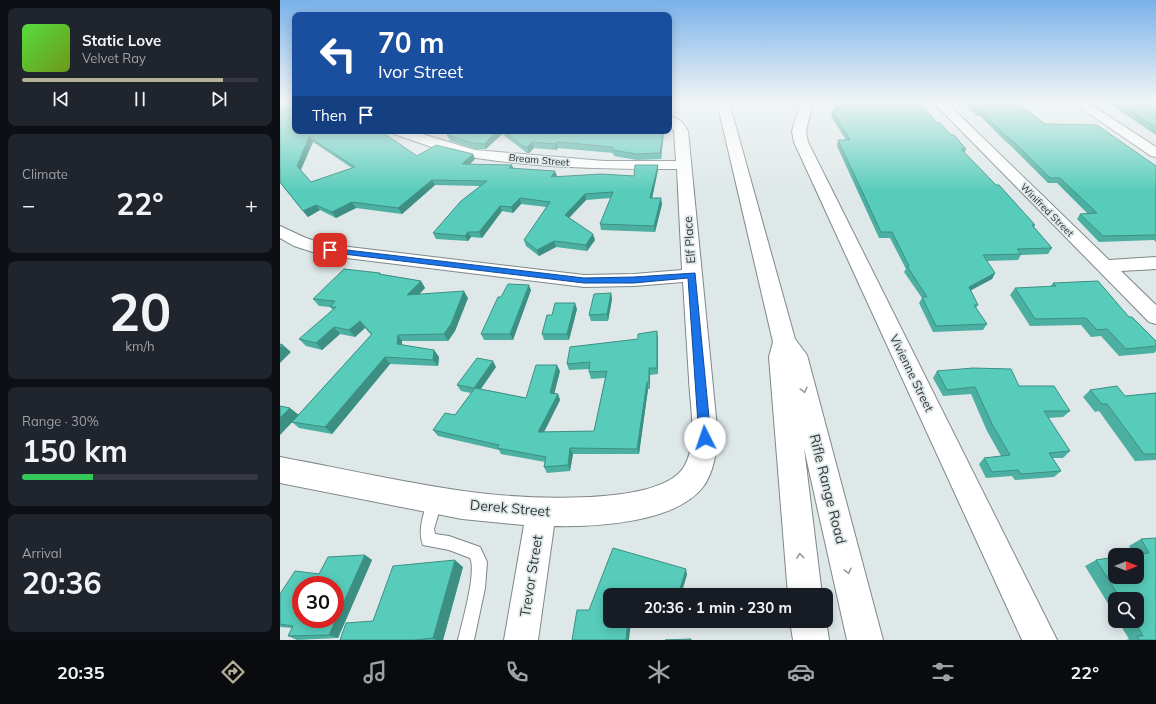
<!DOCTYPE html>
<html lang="en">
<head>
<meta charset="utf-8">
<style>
	body { margin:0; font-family:Mulish,sans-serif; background:#20242c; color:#f1f3f6; height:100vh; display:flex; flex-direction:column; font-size:15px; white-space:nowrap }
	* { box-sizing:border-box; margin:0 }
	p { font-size:13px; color:#9ea1a6 }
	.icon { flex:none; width:22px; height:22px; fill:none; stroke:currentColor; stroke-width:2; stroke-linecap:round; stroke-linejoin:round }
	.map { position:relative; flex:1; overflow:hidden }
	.details { display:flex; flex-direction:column; gap:8px; padding:8px; background:#0d0f14; width:280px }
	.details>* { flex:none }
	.top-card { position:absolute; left:12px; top:12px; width:380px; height:122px; border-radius:8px; box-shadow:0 2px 10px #0003; background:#1a4fa0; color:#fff; overflow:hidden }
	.needle { width:26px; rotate:90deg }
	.buttons { position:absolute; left:828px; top:548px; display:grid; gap:8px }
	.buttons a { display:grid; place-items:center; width:36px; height:36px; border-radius:8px; background:#171b24; box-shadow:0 2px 10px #0003; font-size:20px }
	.speed { position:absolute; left:12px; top:576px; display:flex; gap:8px; font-size:20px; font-weight:700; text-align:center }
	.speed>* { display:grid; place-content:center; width:52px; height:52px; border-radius:50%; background:#171b24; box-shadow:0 2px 10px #0003; line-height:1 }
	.speed .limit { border:6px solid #d22; background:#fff; color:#111 }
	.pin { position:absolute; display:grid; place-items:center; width:34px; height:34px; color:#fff; margin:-17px; border-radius:8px; box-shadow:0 2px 6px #0006 }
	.me { position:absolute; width:44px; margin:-22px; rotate:356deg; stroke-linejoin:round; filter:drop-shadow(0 0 3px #0008) }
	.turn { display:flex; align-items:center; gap:14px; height:84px; padding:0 20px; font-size:18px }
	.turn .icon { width:52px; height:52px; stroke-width:2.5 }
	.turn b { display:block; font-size:28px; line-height:34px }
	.then { display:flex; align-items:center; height:38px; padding:0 20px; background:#0003; gap:8px; font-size:15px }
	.big { font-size:30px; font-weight:700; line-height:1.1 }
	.details .tile { flex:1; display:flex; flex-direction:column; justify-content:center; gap:6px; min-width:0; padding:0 14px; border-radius:8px; background:#20242c }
	.details .dial { align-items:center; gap:0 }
	.dial b { font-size:52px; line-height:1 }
	.song { display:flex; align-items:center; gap:12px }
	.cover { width:48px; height:48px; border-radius:6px; background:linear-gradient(135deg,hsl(110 70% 55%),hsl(80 70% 35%)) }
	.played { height:4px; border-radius:2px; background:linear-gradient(90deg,#b5ae99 85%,#363941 85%) }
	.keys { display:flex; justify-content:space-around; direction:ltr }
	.heat { display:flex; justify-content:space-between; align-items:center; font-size:22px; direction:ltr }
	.charge { height:6px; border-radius:3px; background:linear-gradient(90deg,#34c759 30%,#363941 0) }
	.trip { position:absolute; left:323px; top:588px; width:230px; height:40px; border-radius:8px; background:#171b24; box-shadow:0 2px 10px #0003; font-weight:700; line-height:40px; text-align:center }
	.dock { display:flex; height:64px; justify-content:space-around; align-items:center; background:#090b0e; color:#9ea1a6 }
	.dock .icon { width:28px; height:28px }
	.dock .current { color:#b5ae99 }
	.dock b { font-size:18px; color:#f1f3f6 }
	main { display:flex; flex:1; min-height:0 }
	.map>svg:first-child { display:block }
</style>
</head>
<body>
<main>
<section class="details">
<div class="tile">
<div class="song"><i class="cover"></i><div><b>Static Love</b><p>Velvet Ray</p></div></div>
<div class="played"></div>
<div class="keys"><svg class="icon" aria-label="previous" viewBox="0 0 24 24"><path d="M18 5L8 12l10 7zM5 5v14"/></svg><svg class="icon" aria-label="pause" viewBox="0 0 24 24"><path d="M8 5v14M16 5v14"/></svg><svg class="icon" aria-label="next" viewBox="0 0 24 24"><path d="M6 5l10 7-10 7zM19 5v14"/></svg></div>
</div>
<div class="tile"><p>Climate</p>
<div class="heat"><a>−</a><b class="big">22°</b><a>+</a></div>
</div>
<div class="tile dial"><b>20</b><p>km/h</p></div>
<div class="tile"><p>Range · 30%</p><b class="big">150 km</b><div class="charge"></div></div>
<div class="tile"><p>Arrival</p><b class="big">20:36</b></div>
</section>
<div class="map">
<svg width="876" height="640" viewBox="0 0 876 640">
	<rect width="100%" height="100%" fill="#dfe8e9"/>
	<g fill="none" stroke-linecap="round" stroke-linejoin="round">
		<!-- service casing -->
		<g stroke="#7f8788" stroke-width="2">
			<path id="service" d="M155,494L160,496L162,501L154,529L155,534L169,536L200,547L207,562L205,588L194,640H178C182,623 197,571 190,558L169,550L143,545C137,530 144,511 150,496Z"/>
		</g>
		<!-- minor casing -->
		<g stroke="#7f8788" stroke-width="2">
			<g id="minor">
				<path d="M521,102H533L526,131L528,142L777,640H742L514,142L512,131Z"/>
				<path d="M653,102H666L829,260L876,257V269L841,271L876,305V324L869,322Z"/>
				<path d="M792,102H807L876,147V157L871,156Z"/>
				<path d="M389,115L401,121L408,131L438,438C436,454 433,474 423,487C395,523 316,527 274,526L258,640H224L244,525L182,519L0,483V457C65,469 134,485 199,493C242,498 383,508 405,465C418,441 410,405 409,379C407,346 405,314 403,282L354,286L304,287L42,255L14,246L0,238V226L26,238L44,244L304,275L354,274L402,270L397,169C330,169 262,168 196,158C168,154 141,143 114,134L112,131H132L195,150L324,161H396L394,131L389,125Z"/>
			</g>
		</g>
		<!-- secondary casing -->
		<g stroke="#7f8788" stroke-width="2">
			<g id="secondary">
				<path d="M437,102H449L515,339L527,355L603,640H567L524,448L542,595H508L489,357L493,342Z"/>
				<path d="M510,621H546L549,640H513Z"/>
			</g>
		</g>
		<!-- service -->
		<use href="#service" fill="#fff" fill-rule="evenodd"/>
		<!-- minor -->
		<use href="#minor" fill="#fff" fill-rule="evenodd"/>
		<!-- secondary -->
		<use href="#secondary" fill="#fff" fill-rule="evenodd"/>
	</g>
	<!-- wall -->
	<g fill="#4bafa1" fill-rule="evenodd">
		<path d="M0,102L137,156L193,154L195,159L190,164L233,168L277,177L354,176L378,170L372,198L382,204L375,232L321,230L320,224L331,198L306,200L289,218L315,240L307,251L276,247L259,256L246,246L244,240L267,207L241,204L233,213L222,211L202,238L191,237L188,241L156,239L153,233L200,186L155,185L122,214L76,208L56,218L40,210L28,217L0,183ZM33,142L72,168L31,182L21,170Z"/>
		<path d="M554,102H640L657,123L686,149L685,153L755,225L754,227L772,248L768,254L741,255L738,260L707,261L715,273L712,279L690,290L698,305L696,308L707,324L703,330L653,332L639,303L642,298L624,272L626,269L610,238H599L557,146L558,140H566L551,116L552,111H556L553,105Z"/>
		<path d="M684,102H739L740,105L765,124L876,166V242L874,240L819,242L797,219L800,214H808L777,183H768L732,147L723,139L700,116H697Z"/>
		<path d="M827,102H876V135Z"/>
		<path d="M172,131H384L381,159L357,160L334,156L333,153L278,148L276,150L254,148L249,153H247L222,134L206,149H195L170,141L167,135Z"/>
		<path d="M100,273L101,274L141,281L145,288L139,294L188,298L175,331L168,341H122V345L154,350L159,357L158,366L110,364L52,434L19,428L12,422L0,435L91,335L85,328L75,337L60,334L42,350L26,346L19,339L53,310L50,307L39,306L33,299Z"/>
		<path d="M773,283L849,317L876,341V351L874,353L839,356L821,336L811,337L801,325L750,326L730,295L735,288L770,287Z"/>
		<path d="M251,290L233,340H204L201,334L221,297Z"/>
		<path d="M331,293L332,299L328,321H311L309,315Z"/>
		<path d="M297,309L289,340H264L262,334L272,315Z"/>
		<path d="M378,338V374L370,375V389H368L359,454H293L290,471L267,473L264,467L265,462L221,454L219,450L158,436L153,430L175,415L191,393L181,391L177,385L216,367L201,389L246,398L280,371L274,393L278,394L280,400L264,432L314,431L325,378L311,379L309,372L310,369L289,370L287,364Z"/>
		<path d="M657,371L739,386L790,411L783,417L768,418L790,451L783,458H773L781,471L774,477L735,480L732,476L706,478L699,464L704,458L721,456L707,431L691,394L663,396L653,378Z"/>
		<path d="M810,390L845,396L876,393V460L855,461L819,411L815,412L803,397Z"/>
		<path d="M876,538V640H846L849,639L838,621H857V599H835V615L805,566L816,560L854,554L849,546L861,539Z"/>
		<path d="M85,555L92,560L58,638L17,640L8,636L12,628L0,627V594L39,574Z"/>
		<path d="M183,567L163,640H60L93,621Z"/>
	</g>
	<!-- shaded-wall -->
	<g fill="#3d8f83">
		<path d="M217,131H221L222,134L206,149L204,144Z"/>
		<path d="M383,131H384L381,159L380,153Z"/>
		<path d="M29,137L33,142L20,171L17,166Z"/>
		<path d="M252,142L254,148L249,153L247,147Z"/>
		<path d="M277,142L278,148L276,150L275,144Z"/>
		<path d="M193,154L195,159L184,170L182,164Z"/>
		<path d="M232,165L234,170L229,168Z"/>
		<path d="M378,165V170L371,203L370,198Z"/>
		<path d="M275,171L277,176L271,177Z"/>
		<path d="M152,180L155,185L122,214L118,208Z"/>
		<path d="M305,194L306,200L286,221L285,215Z"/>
		<path d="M240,198L241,204L233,213L231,207Z"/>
		<path d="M381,198L382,204L375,232L374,226Z"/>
		<path d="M72,202L76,208L56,218L52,212Z"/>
		<path d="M36,205L40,210L28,217L23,211Z"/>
		<path d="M220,206L222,211L202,238L199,232Z"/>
		<path d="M188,232L191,237L188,241L185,236Z"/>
		<path d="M313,234L315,240L307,251L306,245Z"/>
		<path d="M274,241L276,247L259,256L257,250Z"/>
		<path d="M715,273L712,279L686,293L689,287Z"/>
		<path d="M141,281L145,288L132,302L127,295Z"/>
		<path d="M249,285L251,290L233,340L230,334Z"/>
		<path d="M184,291L188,298L175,331L168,341L164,334Z"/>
		<path d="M331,293L332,299L328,321L327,314Z"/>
		<path d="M295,303L297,309L289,340L287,334Z"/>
		<path d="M80,321L85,328L75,337L69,330Z"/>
		<path d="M54,327L60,334L42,350L36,343Z"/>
		<path d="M377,331L378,338V374L377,368Z"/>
		<path d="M118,335L122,341V351L117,344Z"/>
		<path d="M3,345L11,352L0,363V348Z"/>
		<path d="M154,350L159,357L158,366L153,360Z"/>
		<path d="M105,357L110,364L52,434L45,427Z"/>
		<path d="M213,361L216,367L197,394L194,388Z"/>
		<path d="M277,365L280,371L273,399L270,393Z"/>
		<path d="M369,368L370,375V389L369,382Z"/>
		<path d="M367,382L368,389L359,454L357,449Z"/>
		<path d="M278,394L280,400L261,438L258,432Z"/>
		<path d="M10,408L19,415L0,435V418Z"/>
		<path d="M290,448L293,454L290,471L288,465Z"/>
		<path d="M85,555L92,560L58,638L49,635Z"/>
		<path d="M175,560L183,567L163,640H156L153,638Z"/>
		<path d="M406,569L407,575L401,595H398Z"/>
		<path d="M348,621H351L349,640H346Z"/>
	</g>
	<!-- building -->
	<g fill="#57ccbb" stroke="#3d8f83" fill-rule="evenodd">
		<path d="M0,102H15V131H90L96,134L102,132L137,156L156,145L193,154L182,164L232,165L229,168L275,171L271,177L321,174L354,176L355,165H378L370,198H381L374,226L320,224L333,192L305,194L285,215L313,234L306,245L274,241L257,250L244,240L270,202L240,198L231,207L220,206L199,232H188L185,236L153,233L181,201L207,181L152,180L118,208L72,202L52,212L36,205L23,211L0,182ZM29,137L75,167L31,182L17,166Z"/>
		<path d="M555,102H640L657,123H660L671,135H674L686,149H681L716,185H719L755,225H752L772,248L737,249L741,254L703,255L715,273L689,287L698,305H694L707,324L656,326L642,297H647L627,266H629L612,232H601L558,140H570L552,111H560Z"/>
		<path d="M690,102H739L740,105L765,124L817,125L876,166V235L823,236L800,214L817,213L780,178H770L734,142L725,135L701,111L698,112Z"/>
		<path d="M837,102H876V128Z"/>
		<path d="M172,131H217L204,144L193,143L167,135Z"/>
		<path d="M223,131H383L380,153L356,154L333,150V147L277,142L275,144L252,142L247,147H245Z"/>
		<path d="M64,269L100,273L99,274L141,281L127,295L184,291L171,324L164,334L118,335L117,344L154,350L153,360L105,357L45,427L12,422L92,334L80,321L69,330L54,327L36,343L19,339L56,307H50L55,301L33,299Z"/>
		<path d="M818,281L849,317H852L876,341V346L846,349L827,329L817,330L806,318L755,319L735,288L776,286L773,283Z"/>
		<path d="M228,284L249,285L230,334H201L218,297H221Z"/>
		<path d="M331,293L327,314L309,315L314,294Z"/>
		<path d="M275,303H295L287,334H262L267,315H272Z"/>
		<path d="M377,331V368H369V382H367L357,449L290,448L288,465L264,467L266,457L217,448L219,445L153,430L165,413L175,415L195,388L246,398L256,365H277L270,393L278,394L258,432L314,431L327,371L309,372L310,362L287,364L290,347L358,339V334Z"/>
		<path d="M0,344L3,345L0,348Z"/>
		<path d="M197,358L213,361L194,388L177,385Z"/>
		<path d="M693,368L731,369L739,386H774L790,411H764L790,451L769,453L781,471L741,474L738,470L712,472L704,458L730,455L712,424L695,387L667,390L657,371Z"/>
		<path d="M837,386L845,396L876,393V454H864L827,404H822L810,390Z"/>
		<path d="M0,406L10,408L0,418Z"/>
		<path d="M876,538V640H859L857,636H863L854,621H857V599H841L816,560L835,557V577H857V555H850L869,553L861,539Z"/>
		<path d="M333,548L406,569L398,595H330V621H348L346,640H292L297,610H309Z"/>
		<path d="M85,555L49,635L8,636L13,626L0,624V594L15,571L39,574L48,557ZM21,585H55V619H21Z"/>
		<path d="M175,560L153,638L135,640H60L66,623L93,621L113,566Z"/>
		<path d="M411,639V640H385Z"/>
	</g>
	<!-- one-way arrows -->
	<defs><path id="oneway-chevron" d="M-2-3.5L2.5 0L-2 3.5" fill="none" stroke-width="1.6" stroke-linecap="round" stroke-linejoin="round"/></defs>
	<g stroke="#999b9b">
		<use href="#oneway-chevron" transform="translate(524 390) rotate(76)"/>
		<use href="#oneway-chevron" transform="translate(520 556) rotate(-96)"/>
		<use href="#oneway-chevron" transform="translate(568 571) rotate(76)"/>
	</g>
	<!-- sky -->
	<linearGradient id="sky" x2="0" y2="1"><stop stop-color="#7ab2ea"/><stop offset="0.53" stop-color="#f1f5f5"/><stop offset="1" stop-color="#f1f5f5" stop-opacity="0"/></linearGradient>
	<rect width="876" height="192" fill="url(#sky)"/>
	<!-- route -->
	<path fill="#1a73e8" stroke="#114b97" d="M50,248L304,278L354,277L415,273L431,438L429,441L425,443L421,441L419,438L408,278L354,283H304L47,252V249Z"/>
	<g text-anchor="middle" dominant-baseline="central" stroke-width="3.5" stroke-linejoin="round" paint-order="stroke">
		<!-- far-street labels -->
		<g font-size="10" fill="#333737" stroke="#dfe8e9">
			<text transform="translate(259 160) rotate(5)">Bream Street</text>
			<text transform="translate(767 210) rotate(45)">Winifred Street</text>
		</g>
		<!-- street labels -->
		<g font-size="12" fill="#333737" stroke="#dfe8e9">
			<text transform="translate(409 240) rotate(-94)">Elf Place</text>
			<text transform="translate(632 373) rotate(64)">Vivienne Street</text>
		</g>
		<!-- near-street labels -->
		<g font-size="14" fill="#333737" stroke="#dfe8e9">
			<text transform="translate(548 489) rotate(76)">Rifle Range Road</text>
			<text transform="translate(230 508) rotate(5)">Derek Street</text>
			<text transform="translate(251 576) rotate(-81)">Trevor Street</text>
		</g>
	</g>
</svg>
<div class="buttons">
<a><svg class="needle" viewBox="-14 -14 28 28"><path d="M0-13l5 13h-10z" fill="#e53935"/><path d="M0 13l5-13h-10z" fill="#9ea1a6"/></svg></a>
<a><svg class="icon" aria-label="search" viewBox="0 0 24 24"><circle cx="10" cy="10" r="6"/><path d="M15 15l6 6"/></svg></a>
</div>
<div class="speed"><div class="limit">30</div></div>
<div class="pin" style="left:50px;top:250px;background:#d93025"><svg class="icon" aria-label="arrive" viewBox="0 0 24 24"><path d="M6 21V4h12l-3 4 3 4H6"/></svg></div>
<svg class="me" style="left:425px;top:438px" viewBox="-20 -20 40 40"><circle r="19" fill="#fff"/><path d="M0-13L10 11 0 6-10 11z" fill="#1a73e8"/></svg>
<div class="trip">20:36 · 1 min · 230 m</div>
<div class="top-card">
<div class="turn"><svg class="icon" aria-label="left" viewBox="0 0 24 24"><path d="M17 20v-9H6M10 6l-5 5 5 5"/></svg><div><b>70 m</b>Ivor Street</div></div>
<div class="then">Then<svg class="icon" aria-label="arrive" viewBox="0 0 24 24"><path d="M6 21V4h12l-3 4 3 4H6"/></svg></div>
</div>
</div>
</main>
<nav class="dock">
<b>20:35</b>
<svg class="icon current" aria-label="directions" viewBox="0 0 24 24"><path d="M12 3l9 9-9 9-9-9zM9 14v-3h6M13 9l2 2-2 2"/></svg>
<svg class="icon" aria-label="music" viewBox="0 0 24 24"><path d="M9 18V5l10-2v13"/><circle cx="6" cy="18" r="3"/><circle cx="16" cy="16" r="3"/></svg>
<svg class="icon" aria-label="phone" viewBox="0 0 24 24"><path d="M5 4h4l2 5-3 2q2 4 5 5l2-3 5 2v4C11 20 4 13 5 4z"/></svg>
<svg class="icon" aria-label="climate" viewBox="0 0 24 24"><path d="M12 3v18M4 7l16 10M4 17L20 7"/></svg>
<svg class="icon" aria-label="car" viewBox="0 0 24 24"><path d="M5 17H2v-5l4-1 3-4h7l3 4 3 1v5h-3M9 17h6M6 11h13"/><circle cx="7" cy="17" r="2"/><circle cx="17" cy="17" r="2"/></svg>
<svg class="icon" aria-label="filters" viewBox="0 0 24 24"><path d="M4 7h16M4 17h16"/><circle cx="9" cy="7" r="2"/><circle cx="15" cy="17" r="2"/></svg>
<b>22°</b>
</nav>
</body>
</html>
